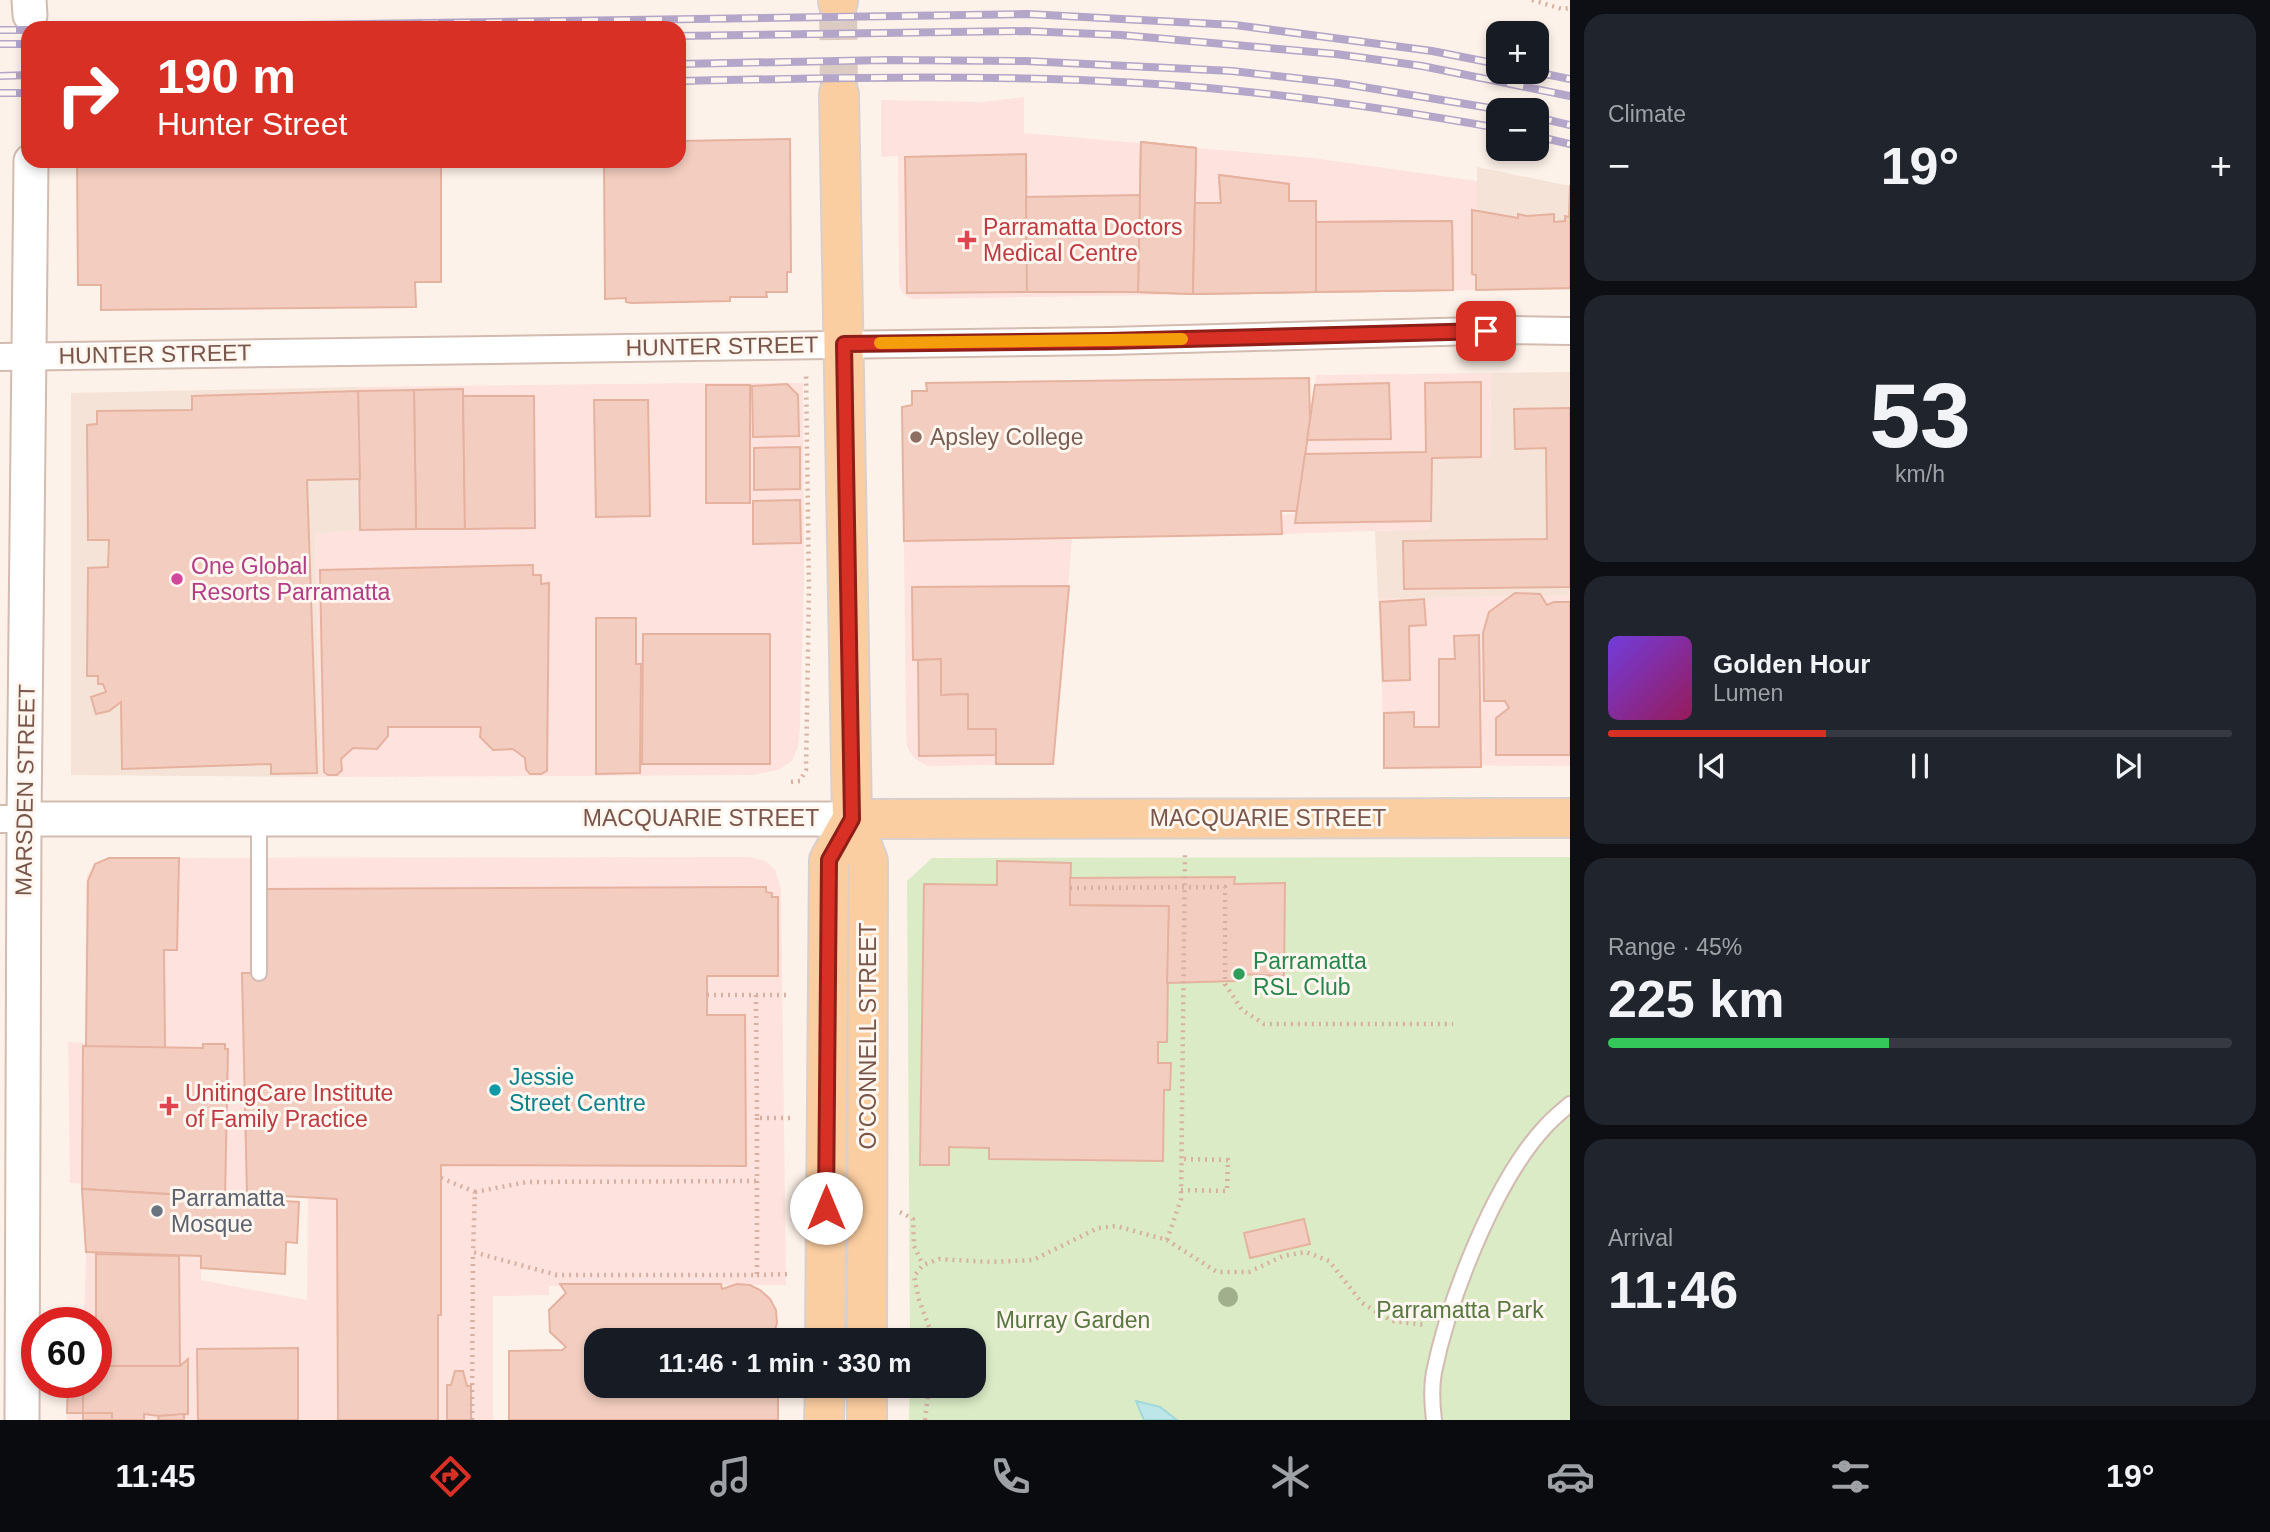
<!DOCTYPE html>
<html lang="en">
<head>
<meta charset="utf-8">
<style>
	body { margin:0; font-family:Arial,sans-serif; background:#20242c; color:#f1f3f6; height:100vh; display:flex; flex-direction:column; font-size:26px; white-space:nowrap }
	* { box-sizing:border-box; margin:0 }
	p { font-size:23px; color:#9ea1a6 }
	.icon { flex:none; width:38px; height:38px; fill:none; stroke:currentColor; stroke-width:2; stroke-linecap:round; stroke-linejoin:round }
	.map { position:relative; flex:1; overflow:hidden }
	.sheet { display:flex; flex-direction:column; gap:14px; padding:14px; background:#0d0f14; width:700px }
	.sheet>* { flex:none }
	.banner { position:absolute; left:21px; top:21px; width:665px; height:147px; border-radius:21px; box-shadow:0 4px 10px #0003; background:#d93025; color:#fff; overflow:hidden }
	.tools { position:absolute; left:1486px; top:21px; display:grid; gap:14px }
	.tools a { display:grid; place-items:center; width:63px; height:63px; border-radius:14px; background:#171b24; box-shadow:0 4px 10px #0003; font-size:35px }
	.speed { position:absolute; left:21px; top:1307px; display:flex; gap:14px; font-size:35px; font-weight:700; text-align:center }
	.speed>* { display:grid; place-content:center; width:91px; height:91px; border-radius:50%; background:#171b24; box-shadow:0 4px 10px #0003; line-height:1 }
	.speed .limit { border:10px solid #d22; background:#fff; color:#111 }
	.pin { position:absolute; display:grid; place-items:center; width:60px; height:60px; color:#fff; margin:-30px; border-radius:14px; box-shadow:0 4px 10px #0006 }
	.me { position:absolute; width:77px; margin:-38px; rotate:0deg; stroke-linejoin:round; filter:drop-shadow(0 0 5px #0008) }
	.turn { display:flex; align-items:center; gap:24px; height:147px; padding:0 21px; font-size:32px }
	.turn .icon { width:91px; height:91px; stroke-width:2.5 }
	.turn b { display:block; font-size:49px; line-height:60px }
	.big { font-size:52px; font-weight:700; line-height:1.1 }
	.sheet .card { flex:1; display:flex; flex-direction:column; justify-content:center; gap:10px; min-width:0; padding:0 24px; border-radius:21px; background:#20242c }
	.sheet .dial { align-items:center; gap:0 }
	.dial b { font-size:91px; line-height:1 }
	.song { display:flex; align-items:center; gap:21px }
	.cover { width:84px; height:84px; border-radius:10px; background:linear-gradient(135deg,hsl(260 70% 55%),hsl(330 70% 35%)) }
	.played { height:7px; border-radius:4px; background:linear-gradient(90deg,#d93025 35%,#363941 35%) }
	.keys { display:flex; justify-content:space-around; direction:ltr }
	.heat { display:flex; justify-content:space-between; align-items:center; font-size:38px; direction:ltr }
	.charge { height:10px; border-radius:5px; background:linear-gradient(90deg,#34c759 45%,#363941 0) }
	.trip { position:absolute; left:584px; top:1328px; width:402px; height:70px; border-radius:21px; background:#171b24; box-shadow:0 4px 10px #0003; font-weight:700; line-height:70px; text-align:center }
	.tab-bar { display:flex; height:112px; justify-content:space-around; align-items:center; background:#090b0e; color:#9ea1a6 }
	.tab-bar .icon { width:49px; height:49px }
	.tab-bar .selected { color:#d93025 }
	.tab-bar b { font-size:32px; color:#f1f3f6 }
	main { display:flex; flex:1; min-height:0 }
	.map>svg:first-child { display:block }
</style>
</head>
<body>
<main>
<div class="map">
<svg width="1570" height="1420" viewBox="0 0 1570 1420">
	<rect width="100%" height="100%" fill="#fdf2e9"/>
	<!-- residential -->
	<g fill="#f5e3d7">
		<path d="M1477,167L1570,186V290H1477Z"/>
		<path d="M1570,372V595L1378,599L1375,531L1430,529L1432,458H1490L1491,373Z"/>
		<path d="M357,387L358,530L315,534L321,777L71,775V393Z"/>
	</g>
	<!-- commercial -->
	<g fill="#fde2dd">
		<path d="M1024,97V133L1313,158L1477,181V290L912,299L903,294L899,285L898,156L881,157V100L983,102Z"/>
		<path d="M1491,373L1490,458L1432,459L1430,529L1281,534L1282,515L1294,513L1316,375Z"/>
		<path d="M704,383H803L804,580L800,726L798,747L792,761L778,770L754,775L321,777L315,534L358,530L357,387Z"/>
		<path d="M1072,538L1053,764L928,766L915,759L907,747L906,734L904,541Z"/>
		<path d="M1570,595V766L1385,765L1378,599Z"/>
		<path d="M749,857L766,861L775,870L781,889L786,1285L549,1286V1295L493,1296V1420H67V1413L96,1382V1323H84L86,1252L202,1255L201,1280L307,1300L308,1198L70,1183L68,1042L85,1043L86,885L87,875L98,862L109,858Z"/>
	</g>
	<!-- green -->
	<path fill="#daebc6" d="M1570,857V1420H909L910,1386H975V1340H910L907,881L932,858Z"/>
	<!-- water -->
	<path fill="#bce6e7" stroke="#a2d8d9" stroke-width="2" d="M1136,1401L1160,1407L1177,1420H1144Z"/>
	<!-- building -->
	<g fill="#f3cec0" stroke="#e6b2a0" stroke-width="2">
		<path d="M790,139L791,272H787V292H766L767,297H730V301L631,303L626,302V298L605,299L604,161H679V141Z"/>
		<path d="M1141,142L1196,148L1193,294L1138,292Z"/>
		<path d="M1141,142L1196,148L1193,294L1138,292Z"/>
		<path d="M1026,154L1027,292L907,293L905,157Z"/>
		<path d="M77,161H415V165H441V282H415L416,307L101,310V285H78Z"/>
		<path d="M1219,175L1289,184V201H1316V292L1193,294L1195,203H1221Z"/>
		<path d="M1219,175L1289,184V201H1316V292L1193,294L1195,203H1221Z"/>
		<path d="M1570,185V288L1476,290V275L1472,274V210L1518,218V214L1527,216L1554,214V222L1565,221V216L1569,217Z"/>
		<path d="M1140,195L1138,292H1027L1026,197Z"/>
		<path d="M1452,221L1453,290L1316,292V222Z"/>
		<path d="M1452,221L1453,290L1316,292V222Z"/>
		<path d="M1309,378L1310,422L1297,511H1281L1282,534L904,541L902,407L912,405V391H927L926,383Z"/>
		<path d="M1481,382V457L1432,458L1431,521L1295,523L1305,454L1426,452L1425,383Z"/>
		<path d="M1389,383L1391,439L1307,440L1315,385Z"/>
		<path d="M787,384L798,395L799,436L753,437L752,386Z"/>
		<rect x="706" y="385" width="44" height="118"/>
		<path d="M463,389L465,529H416L414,390Z"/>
		<path d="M414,390L416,529L360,530L358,391Z"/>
		<path d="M358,391L360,479L307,480L317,773L271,774V764L122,769L121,702L109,711L96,714L91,697L106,692L103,684H98V676H87L88,568L108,567L109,540H88L87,425L97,424V411L192,410V396Z"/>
		<path d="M463,396H534L535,528L465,529Z"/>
		<path d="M594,400H648L650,516L596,517Z"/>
		<path d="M1570,408V587L1404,589L1403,541L1547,539L1546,448L1515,449L1514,409Z"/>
		<path d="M800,447V489L754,490V448Z"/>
		<path d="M800,500L801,543L753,544V501Z"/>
		<path d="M533,565V575H541V584L549,583L547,771L541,774H530L526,769L525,758L513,749L493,750L480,737L481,727H388V736L377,749L353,748L341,759L342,770L337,775H328L324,772L320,570Z"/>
		<path d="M1069,586L1053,764H996V729H968V694L941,695V659L913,660L912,587Z"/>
		<path d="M1515,593L1540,594L1547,605L1554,602H1570V755H1496V718L1509,708L1505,701H1484L1483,633L1489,612Z"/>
		<path d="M1424,599L1426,625L1409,626L1410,680L1383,681L1380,602Z"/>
		<path d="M596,618H636V664H641L640,773L596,774Z"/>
		<path d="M643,634H770V764H642Z"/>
		<path d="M1479,635L1481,767L1384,768V713L1414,712V727H1439V659H1455L1454,636Z"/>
		<path d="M941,659V695L968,694V729H996V755L919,756L918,660Z"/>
		<path d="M109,858H179L177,950H164L165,1048L86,1047L88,881L95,864Z"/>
		<path d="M997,861L1071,863L1070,905L1169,906L1167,1042H1158V1063H1171L1170,1090H1164L1163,1161L989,1159V1148L949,1147V1165H920L924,884L997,885Z"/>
		<path d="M1235,877L1234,884L1285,883L1284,976L1237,974L1236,981L1167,983L1169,906L1070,905V878Z"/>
		<path d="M766,887V892L772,893V897H778V976H707V1015H745L746,1166L441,1165V1315H438V1420H338L337,1199L247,1194L242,973H262V889Z"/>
		<path d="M203,1044H225V1049H228L225,1197L82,1189L83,1046L203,1048Z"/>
		<path d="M82,1189L299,1202L297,1243L286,1242L285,1274L201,1268V1256L86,1252Z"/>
		<path d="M1304,1219L1310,1244L1250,1258L1244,1233Z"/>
		<path d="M96,1254L179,1256L180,1366H96Z"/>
		<path d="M560,1284H721L722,1289L737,1284L750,1285L760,1290L770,1299L776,1310L777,1323L772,1340H597V1386H778V1420H509V1351L562,1350L566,1347L550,1332L549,1310L566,1293Z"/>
		<path d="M298,1348V1420H198L197,1349Z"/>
		<path d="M188,1359V1414L159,1416L144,1414V1420H112V1413H83V1382H96V1366H180Z"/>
		<path d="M455,1371H463L467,1386H471V1420H447V1385H451Z"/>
		<path d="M68,1382H83V1413H67Z"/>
		<rect x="83" y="1413" width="29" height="7"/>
		<path d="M184,1414V1420H158L159,1416Z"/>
	</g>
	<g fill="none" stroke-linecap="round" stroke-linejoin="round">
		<!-- primary-tunnel -->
		<path stroke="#dccbc2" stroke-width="38" stroke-dasharray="38 19" stroke-linecap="butt" d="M838,2L839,94"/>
		<!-- service casing -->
		<g stroke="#d2bbb0" stroke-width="18">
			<g id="service">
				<path d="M259,973V819"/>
				<path d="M1434,1420C1432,1404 1431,1388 1434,1372C1449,1299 1495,1180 1546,1126C1553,1118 1562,1111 1570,1104"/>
			</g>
		</g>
		<!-- minor casing -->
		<g stroke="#d2bbb0" stroke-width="30">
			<g id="minor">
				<path d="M0,357L1109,341L1514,330L1570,331"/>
				<path d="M0,819H24"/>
			</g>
		</g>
		<!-- tertiary casing -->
		<g stroke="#d2bbb0" stroke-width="37">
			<g id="tertiary">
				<path d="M29,0L30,15"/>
				<path d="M24,819H852"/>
				<path d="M22,1420L24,819L31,161"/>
			</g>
		</g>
		<!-- primary casing -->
		<g stroke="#d9d0cd" stroke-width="42">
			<g id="primary">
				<path d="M838,0V2"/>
				<path d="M839,94L852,819L868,861L867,1340"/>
				<path d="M852,819L1570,818"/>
				<path d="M825,1340L829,860L852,819"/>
				<path d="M824,1420L825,1386"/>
				<path d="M867,1420V1386"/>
			</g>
		</g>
		<!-- path -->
		<g stroke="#d8b0a2" stroke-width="4.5" stroke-dasharray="2 5" stroke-linecap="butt">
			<path d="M1532,0L1562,9L1570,8"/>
			<path d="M791,782L800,781L806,770L809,589L806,373"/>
			<path d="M1070,888L1225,887V984L1242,1010L1264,1024H1453"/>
			<path d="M707,995H791"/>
			<path d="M756,995L757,1118H791"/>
			<path d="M441,1178L475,1192L473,1252L557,1275H757V1118"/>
			<path d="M1181,1190L1227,1191L1228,1160L1182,1159"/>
			<path d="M475,1192L527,1182L757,1181"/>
			<path d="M900,1212L913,1219L914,1246L923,1265"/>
			<path d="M1167,1240L1181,1199L1185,851"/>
			<path d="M757,1275L791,1274"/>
			<path d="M934,1340L919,1300L914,1276L923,1265L939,1259L990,1262L1033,1260L1098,1228L1116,1226L1167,1240L1217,1272H1249L1283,1256L1306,1252L1329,1261L1362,1303L1392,1321L1426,1325"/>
			<path d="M472,1420L473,1252"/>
			<path d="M925,1420L929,1386"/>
		</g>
		<!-- service -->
		<use href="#service" stroke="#fff" stroke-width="14"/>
		<!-- minor -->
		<use href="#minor" stroke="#fff" stroke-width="26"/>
		<!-- tertiary -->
		<use href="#tertiary" stroke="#fff" stroke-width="33"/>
		<!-- primary -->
		<use href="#primary" stroke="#fbcea1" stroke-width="38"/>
		<!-- rail casing -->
		<g stroke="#b4a6c8" stroke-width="8">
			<g id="rail">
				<path d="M102,28L1027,14L1235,25L1432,51L1498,64"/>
				<path d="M0,30H28"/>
				<path d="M679,36L1025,31L1121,35L1336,54L1422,66L1570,96"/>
				<path d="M0,44H28"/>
				<path d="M679,64L887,60L1025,61L1232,71L1339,83L1502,110"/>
				<path d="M1535,72L1570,79"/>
				<path d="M0,76L28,75"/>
				<path d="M679,81C833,78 987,74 1140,83C1260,90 1380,107 1498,128"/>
				<path d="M0,93H28"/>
				<path d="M1536,117L1570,125"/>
				<path d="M1536,136L1570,144"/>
			</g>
		</g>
		<!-- rail -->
		<use href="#rail" stroke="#fff7ef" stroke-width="5" stroke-dasharray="16" stroke-linecap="butt"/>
	</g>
	<!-- trees -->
	<circle fill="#a2af8d" cx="1228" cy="1297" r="10"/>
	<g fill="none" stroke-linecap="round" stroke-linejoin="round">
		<!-- route casing -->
		<g stroke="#8d1f18" stroke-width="18">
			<path id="route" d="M826,1208L829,860L852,819L844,344L1109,341L1486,331"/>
		</g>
		<!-- route -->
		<use href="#route" stroke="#d93025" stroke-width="12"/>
		<!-- slow -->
		<path stroke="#f59e0b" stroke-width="12" d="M880,343L1182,339"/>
	</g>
	<!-- markers -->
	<g fill="#e0444e" stroke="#fff7ef" stroke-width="2.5">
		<path d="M963.5 229.5h7v7h7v7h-7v7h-7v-7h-7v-7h7z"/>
		<path d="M165.5 1095.5h7v7h7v7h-7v7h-7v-7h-7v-7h7z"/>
	</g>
	<circle fill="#8d6e63" stroke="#fff7ef" stroke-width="2.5" cx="916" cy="437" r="7"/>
	<circle fill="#d1479c" stroke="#fff7ef" stroke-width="2.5" cx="177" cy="579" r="7"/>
	<circle fill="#2e9e5b" stroke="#fff7ef" stroke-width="2.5" cx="1239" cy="974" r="7"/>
	<circle fill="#0f9aa8" stroke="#fff7ef" stroke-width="2.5" cx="495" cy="1090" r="7"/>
	<circle fill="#6b7280" stroke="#fff7ef" stroke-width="2.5" cx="157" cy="1211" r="7"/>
	<g text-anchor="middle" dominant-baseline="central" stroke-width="6" stroke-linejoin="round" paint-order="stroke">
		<!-- health labels -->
		<g font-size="23" fill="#be3a42" stroke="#fff7ef" text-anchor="start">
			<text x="983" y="227">Parramatta Doctors<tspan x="983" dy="26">Medical Centre</tspan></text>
			<text x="185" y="1093">UnitingCare Institute<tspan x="185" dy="26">of Family Practice</tspan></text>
		</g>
		<!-- street labels -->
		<g font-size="23" fill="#78564b" stroke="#fff7ef">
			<text transform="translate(722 346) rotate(-1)">HUNTER STREET</text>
			<text transform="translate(155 354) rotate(-1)">HUNTER STREET</text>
			<text transform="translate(25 790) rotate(-89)">MARSDEN STREET</text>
			<text x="701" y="818">MACQUARIE STREET</text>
			<text x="1268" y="818">MACQUARIE STREET</text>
			<text transform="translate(868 1036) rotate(-90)">O'CONNELL STREET</text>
		</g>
		<!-- education labels -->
		<g font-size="23" fill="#785e54" stroke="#fff7ef" text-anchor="start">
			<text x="930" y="437">Apsley College</text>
		</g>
		<!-- hotel labels -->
		<g font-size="23" fill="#b23c85" stroke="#fff7ef" text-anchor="start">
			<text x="191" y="566">One Global<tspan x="191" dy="26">Resorts Parramatta</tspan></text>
		</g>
		<!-- leisure labels -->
		<g font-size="23" fill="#27864d" stroke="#fff7ef" text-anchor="start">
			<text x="1253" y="961">Parramatta<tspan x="1253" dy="26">RSL Club</tspan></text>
		</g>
		<!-- culture labels -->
		<g font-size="23" fill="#0d838f" stroke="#fff7ef" text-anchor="start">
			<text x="509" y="1077">Jessie<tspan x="509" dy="26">Street Centre</tspan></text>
		</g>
		<!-- worship labels -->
		<g font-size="23" fill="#5b616d" stroke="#fff7ef" text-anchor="start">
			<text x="171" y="1198">Parramatta<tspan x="171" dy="26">Mosque</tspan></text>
		</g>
		<!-- park labels -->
		<g font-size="23" fill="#587841" stroke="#fff7ef">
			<text x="1460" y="1310">Parramatta Park</text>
			<text x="1073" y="1320">Murray Garden</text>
		</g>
	</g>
</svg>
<div class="tools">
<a>+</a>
<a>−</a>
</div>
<div class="speed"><div class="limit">60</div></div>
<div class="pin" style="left:1486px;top:331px;background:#d93025"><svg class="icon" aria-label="arrive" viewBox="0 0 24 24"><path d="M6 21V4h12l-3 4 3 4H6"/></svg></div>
<svg class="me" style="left:826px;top:1208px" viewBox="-20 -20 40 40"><circle r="19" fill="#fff"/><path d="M0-13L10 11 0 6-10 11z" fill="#d93025"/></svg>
<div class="trip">11:46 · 1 min · 330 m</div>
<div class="banner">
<div class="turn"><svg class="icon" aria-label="right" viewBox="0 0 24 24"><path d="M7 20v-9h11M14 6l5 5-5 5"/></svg><div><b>190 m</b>Hunter Street</div></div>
</div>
</div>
<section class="sheet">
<div class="card"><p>Climate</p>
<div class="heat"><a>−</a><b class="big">19°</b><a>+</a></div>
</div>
<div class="card dial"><b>53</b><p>km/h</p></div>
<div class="card">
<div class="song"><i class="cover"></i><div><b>Golden Hour</b><p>Lumen</p></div></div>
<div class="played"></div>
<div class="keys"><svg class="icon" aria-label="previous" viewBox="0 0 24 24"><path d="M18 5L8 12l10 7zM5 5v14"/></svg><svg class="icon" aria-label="pause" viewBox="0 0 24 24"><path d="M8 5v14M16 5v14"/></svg><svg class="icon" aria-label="next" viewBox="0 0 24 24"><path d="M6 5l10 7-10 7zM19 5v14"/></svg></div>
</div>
<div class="card"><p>Range · 45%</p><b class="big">225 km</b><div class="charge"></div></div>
<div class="card"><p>Arrival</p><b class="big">11:46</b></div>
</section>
</main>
<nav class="tab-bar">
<b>11:45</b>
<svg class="icon selected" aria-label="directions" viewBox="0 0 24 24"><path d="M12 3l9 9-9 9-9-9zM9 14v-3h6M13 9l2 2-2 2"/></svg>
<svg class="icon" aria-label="music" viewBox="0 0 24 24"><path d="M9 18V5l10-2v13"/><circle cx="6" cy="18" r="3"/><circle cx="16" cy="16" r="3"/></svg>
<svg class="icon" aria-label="phone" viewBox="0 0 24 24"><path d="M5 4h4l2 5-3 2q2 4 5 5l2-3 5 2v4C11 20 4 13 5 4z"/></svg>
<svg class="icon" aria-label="climate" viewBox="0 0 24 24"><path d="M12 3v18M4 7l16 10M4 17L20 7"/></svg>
<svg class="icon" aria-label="car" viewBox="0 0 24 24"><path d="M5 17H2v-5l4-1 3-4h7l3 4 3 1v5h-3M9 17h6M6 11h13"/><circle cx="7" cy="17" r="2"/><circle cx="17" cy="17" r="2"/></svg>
<svg class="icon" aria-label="filters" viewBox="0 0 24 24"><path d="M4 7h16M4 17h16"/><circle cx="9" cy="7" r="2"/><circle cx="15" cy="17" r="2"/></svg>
<b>19°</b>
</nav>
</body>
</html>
